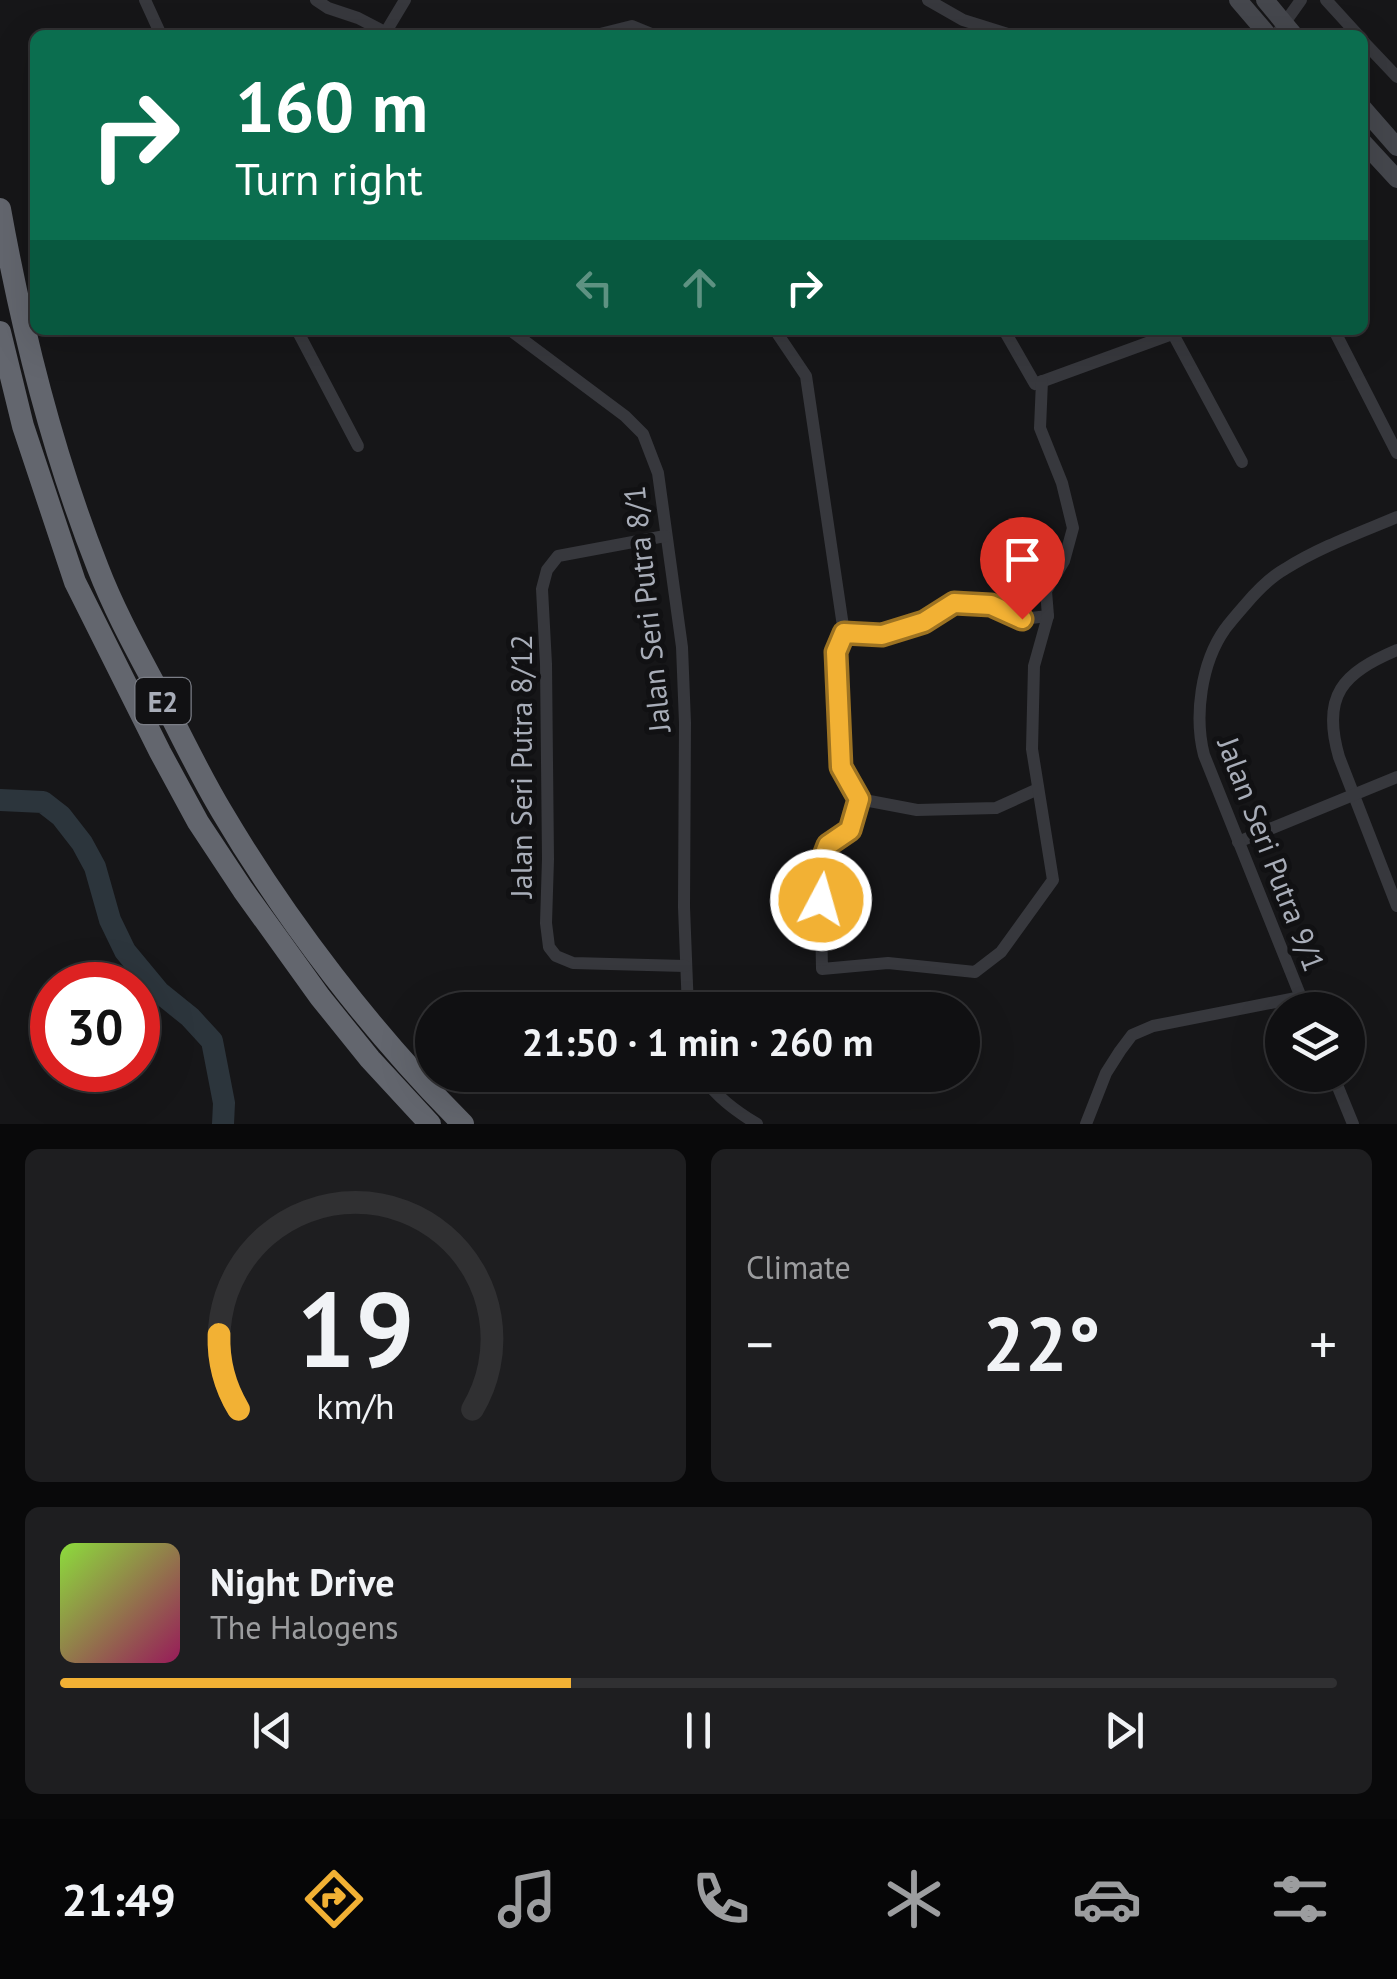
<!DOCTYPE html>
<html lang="en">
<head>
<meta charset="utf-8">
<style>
	body { margin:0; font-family:"PT Sans",sans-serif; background:#1e1e20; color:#f1f3f6; height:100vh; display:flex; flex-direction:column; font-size:38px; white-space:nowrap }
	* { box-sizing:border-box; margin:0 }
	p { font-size:32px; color:#9c9d9f }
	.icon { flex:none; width:55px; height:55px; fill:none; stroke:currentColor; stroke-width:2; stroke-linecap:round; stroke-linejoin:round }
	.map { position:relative; height:1124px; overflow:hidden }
	.side { display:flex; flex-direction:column; gap:25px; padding:25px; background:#09090a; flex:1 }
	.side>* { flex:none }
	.hud { position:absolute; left:30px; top:30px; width:1338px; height:305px; border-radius:15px; box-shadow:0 10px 40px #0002,0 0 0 2px #303032; background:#0b6e4f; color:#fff; overflow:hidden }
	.buttons { position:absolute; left:1265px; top:992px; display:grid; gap:20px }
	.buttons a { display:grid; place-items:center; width:100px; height:100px; border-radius:50%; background:#101012; box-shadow:0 10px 40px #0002,0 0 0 2px #303032; font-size:50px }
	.speed { position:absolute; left:30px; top:962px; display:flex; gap:20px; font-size:50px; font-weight:700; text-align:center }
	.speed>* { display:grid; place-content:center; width:130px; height:130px; border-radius:50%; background:#101012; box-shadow:0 10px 40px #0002,0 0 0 2px #303032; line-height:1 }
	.speed .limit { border:15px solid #d22; background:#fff; color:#111 }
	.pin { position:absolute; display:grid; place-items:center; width:85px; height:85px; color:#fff; margin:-102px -42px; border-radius:50% 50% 50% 0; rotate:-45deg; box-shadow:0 0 10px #0007 }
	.pin .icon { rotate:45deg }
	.me { position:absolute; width:110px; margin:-55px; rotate:6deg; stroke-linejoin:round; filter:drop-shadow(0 0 8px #0008) }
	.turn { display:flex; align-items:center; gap:35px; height:210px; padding:0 40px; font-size:45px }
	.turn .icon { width:130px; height:130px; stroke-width:2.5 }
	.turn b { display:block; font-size:70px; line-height:85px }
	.lanes { display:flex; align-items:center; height:95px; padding:0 40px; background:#0003; justify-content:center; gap:50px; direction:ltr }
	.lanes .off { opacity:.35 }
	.big { font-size:75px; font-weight:700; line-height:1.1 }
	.side .tile { flex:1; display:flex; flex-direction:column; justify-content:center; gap:15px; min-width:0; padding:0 35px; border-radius:15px; background:#1e1e20 }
	.side .dial { align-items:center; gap:0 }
	.dial svg { height:260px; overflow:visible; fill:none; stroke:#303032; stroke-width:7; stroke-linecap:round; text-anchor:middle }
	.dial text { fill:#f1f3f6; stroke:none }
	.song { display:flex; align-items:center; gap:30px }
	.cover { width:120px; height:120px; border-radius:15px; background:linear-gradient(135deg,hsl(90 70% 55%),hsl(330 70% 35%)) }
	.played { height:10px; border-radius:5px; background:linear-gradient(90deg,#f2b134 40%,#303032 40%) }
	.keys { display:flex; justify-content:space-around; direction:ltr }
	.heat { display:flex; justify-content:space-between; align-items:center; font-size:55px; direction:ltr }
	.side .tiles { flex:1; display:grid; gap:25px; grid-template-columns:1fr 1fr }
	.tile:last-child { grid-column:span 2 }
	.trip { position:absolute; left:415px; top:992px; width:565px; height:100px; border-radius:50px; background:#101012; box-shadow:0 10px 40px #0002,0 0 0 2px #303032; font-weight:700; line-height:100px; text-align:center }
	.menu { display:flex; height:160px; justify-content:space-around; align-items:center; background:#060607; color:#9c9d9f }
	.menu .icon { width:70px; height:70px }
	.menu .current { color:#f2b134 }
	.menu b { font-size:45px; color:#f1f3f6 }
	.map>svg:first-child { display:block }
</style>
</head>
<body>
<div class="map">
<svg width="1397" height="1124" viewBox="0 0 1397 1124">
	<rect width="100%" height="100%" fill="#161618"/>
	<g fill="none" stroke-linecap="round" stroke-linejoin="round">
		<!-- river -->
		<path stroke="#2c353c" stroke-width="22" d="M0,800L43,802L61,816L82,843L95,867L110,920L125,951L159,992L190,1017L212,1041L224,1103L223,1124"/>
		<!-- street -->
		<g stroke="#37383d" stroke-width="12">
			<path d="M145,0L161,35"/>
			<path d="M316,0L328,8L358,18L385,32"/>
			<path d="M928,0L963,20L1011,35"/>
			<path d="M1326,0L1358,35"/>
			<path d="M384,35L405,0"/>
			<path d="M596,35L632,26L654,35"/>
			<path d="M1276,35L1301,0"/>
			<path d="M1362,40L1397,77"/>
			<path d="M297,330L358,446"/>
			<path d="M510,330L625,416L643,434L658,473L682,647L685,723L684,907L688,1010"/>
			<path d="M775,330L806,376L844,633L836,652L841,767L859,799L917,810L996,808L1038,789"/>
			<path d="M1004,330L1035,384L1183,330"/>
			<path d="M1334,330L1397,453"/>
			<path d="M1173,334L1242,462"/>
			<path d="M665,536L558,556L547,570L542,589L546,664L548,859L546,923L549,947L556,956L573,963L685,966"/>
			<path d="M844,633L882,635L924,621L954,603L991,605L1022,619L1048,616"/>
			<path d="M1397,650C1343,673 1321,695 1339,757L1397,906"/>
			<path d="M859,799L851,830L828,845L820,866L822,969L888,963L975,972L1001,952L1053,880L1032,749L1034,666L1048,616L1046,591L1064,561L1073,528L1062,483L1040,428L1042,381"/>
			<path d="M1238,842L1397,777"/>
			<path d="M1306,1010L1204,755C1194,716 1201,663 1225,629C1231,621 1238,613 1245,605C1256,592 1269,578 1285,569C1320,547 1359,533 1397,517"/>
			<path d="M701,1075C717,1097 734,1110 757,1124"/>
			<path d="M1333,1075L1353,1124"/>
			<path d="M1086,1124L1106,1073L1120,1051L1132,1035L1153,1026L1301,997"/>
		</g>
		<!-- secondary -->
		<g stroke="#45474d" stroke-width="18">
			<path d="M1238,0L1268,35"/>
			<path d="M1265,0L1294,35"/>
			<path d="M1362,107L1397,147"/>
			<path d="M1362,141L1397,179"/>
		</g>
		<!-- highway -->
		<g stroke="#63666e" stroke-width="22">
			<path d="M0,209C22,331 52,452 98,568C116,615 142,660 165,704C183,740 201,777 222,812C287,922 373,1034 463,1124"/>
			<path d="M0,332L23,426L75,582L160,752L198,822L243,890L320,997L370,1059L430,1124"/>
		</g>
	</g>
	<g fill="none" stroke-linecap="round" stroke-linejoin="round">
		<!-- route casing -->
		<g stroke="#9d7322" stroke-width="25">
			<path id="route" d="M821,900L820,866L828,845L850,830L859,799L841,767L836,652L844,633L882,635L924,622L954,603L991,605L1022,619"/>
		</g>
		<!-- route -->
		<use href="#route" stroke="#f2b134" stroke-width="18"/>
	</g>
	<g text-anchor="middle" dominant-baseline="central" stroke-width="10" stroke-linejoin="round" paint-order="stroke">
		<!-- shield labels -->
		<rect fill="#111113" stroke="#7b7e86" stroke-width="2.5" x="135.5" y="678" width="55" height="46" rx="8"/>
		<g font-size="28" font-weight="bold" fill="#a8adb8">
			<text x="163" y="701">E2</text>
		</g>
		<!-- street labels -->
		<g font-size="30" fill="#a8adb8" stroke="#111113">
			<text transform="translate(646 609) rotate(-96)">Jalan Seri Putra 8/1</text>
			<text transform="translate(520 766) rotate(-90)">Jalan Seri Putra 8/12</text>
			<text transform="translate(1272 854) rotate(69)">Jalan Seri Putra 9/1</text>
		</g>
	</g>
</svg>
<div class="buttons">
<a><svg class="icon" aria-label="layers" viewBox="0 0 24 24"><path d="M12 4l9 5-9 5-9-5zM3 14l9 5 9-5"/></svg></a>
</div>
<div class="speed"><div class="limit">30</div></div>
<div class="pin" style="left:1022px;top:619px;background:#d93025"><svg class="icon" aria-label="arrive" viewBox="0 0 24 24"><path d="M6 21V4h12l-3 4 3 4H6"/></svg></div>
<svg class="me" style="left:821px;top:900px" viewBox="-20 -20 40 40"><circle r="17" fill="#f2b134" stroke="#fff" stroke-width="3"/><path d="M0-11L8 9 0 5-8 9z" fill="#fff"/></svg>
<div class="trip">21:50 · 1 min · 260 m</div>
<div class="hud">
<div class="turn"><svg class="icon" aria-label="right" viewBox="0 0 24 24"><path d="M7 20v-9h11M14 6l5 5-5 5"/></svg><div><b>160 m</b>Turn right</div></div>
<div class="lanes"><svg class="icon off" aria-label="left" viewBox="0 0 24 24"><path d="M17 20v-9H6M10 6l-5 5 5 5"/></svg><svg class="icon off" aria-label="ahead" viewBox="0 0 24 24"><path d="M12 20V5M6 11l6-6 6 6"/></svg><svg class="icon" aria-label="right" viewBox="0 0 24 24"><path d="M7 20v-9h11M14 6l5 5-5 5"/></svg></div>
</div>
</div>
<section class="side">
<div class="tiles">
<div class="tile dial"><svg viewBox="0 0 100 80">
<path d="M14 69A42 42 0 1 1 86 69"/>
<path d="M14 69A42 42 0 0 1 8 46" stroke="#f2b134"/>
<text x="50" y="56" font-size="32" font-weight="700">19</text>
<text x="50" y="72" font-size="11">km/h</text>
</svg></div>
<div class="tile"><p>Climate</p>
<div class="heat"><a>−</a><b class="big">22°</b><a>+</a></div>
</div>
<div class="tile">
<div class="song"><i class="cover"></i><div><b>Night Drive</b><p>The Halogens</p></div></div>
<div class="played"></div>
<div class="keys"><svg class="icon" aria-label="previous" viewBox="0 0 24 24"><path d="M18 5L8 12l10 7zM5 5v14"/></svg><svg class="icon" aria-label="pause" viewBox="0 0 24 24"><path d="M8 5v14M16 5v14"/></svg><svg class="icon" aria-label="next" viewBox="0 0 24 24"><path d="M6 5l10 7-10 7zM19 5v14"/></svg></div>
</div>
</div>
</section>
<nav class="menu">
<b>21:49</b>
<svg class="icon current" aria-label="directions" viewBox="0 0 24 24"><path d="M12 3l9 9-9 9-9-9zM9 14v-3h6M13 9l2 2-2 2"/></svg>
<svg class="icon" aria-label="music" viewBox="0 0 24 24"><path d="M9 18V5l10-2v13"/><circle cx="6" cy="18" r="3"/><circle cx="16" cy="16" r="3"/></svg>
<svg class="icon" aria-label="phone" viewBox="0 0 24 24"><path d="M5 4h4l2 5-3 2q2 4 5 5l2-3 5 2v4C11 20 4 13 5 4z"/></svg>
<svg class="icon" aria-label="climate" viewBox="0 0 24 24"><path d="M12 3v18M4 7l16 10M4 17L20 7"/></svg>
<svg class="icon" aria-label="car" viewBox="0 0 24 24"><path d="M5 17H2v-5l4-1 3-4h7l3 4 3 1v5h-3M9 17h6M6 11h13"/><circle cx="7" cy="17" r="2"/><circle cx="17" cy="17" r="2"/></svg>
<svg class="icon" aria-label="filters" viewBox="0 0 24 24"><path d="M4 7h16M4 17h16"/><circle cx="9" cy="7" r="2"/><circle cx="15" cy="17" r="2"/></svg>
</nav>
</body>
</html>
